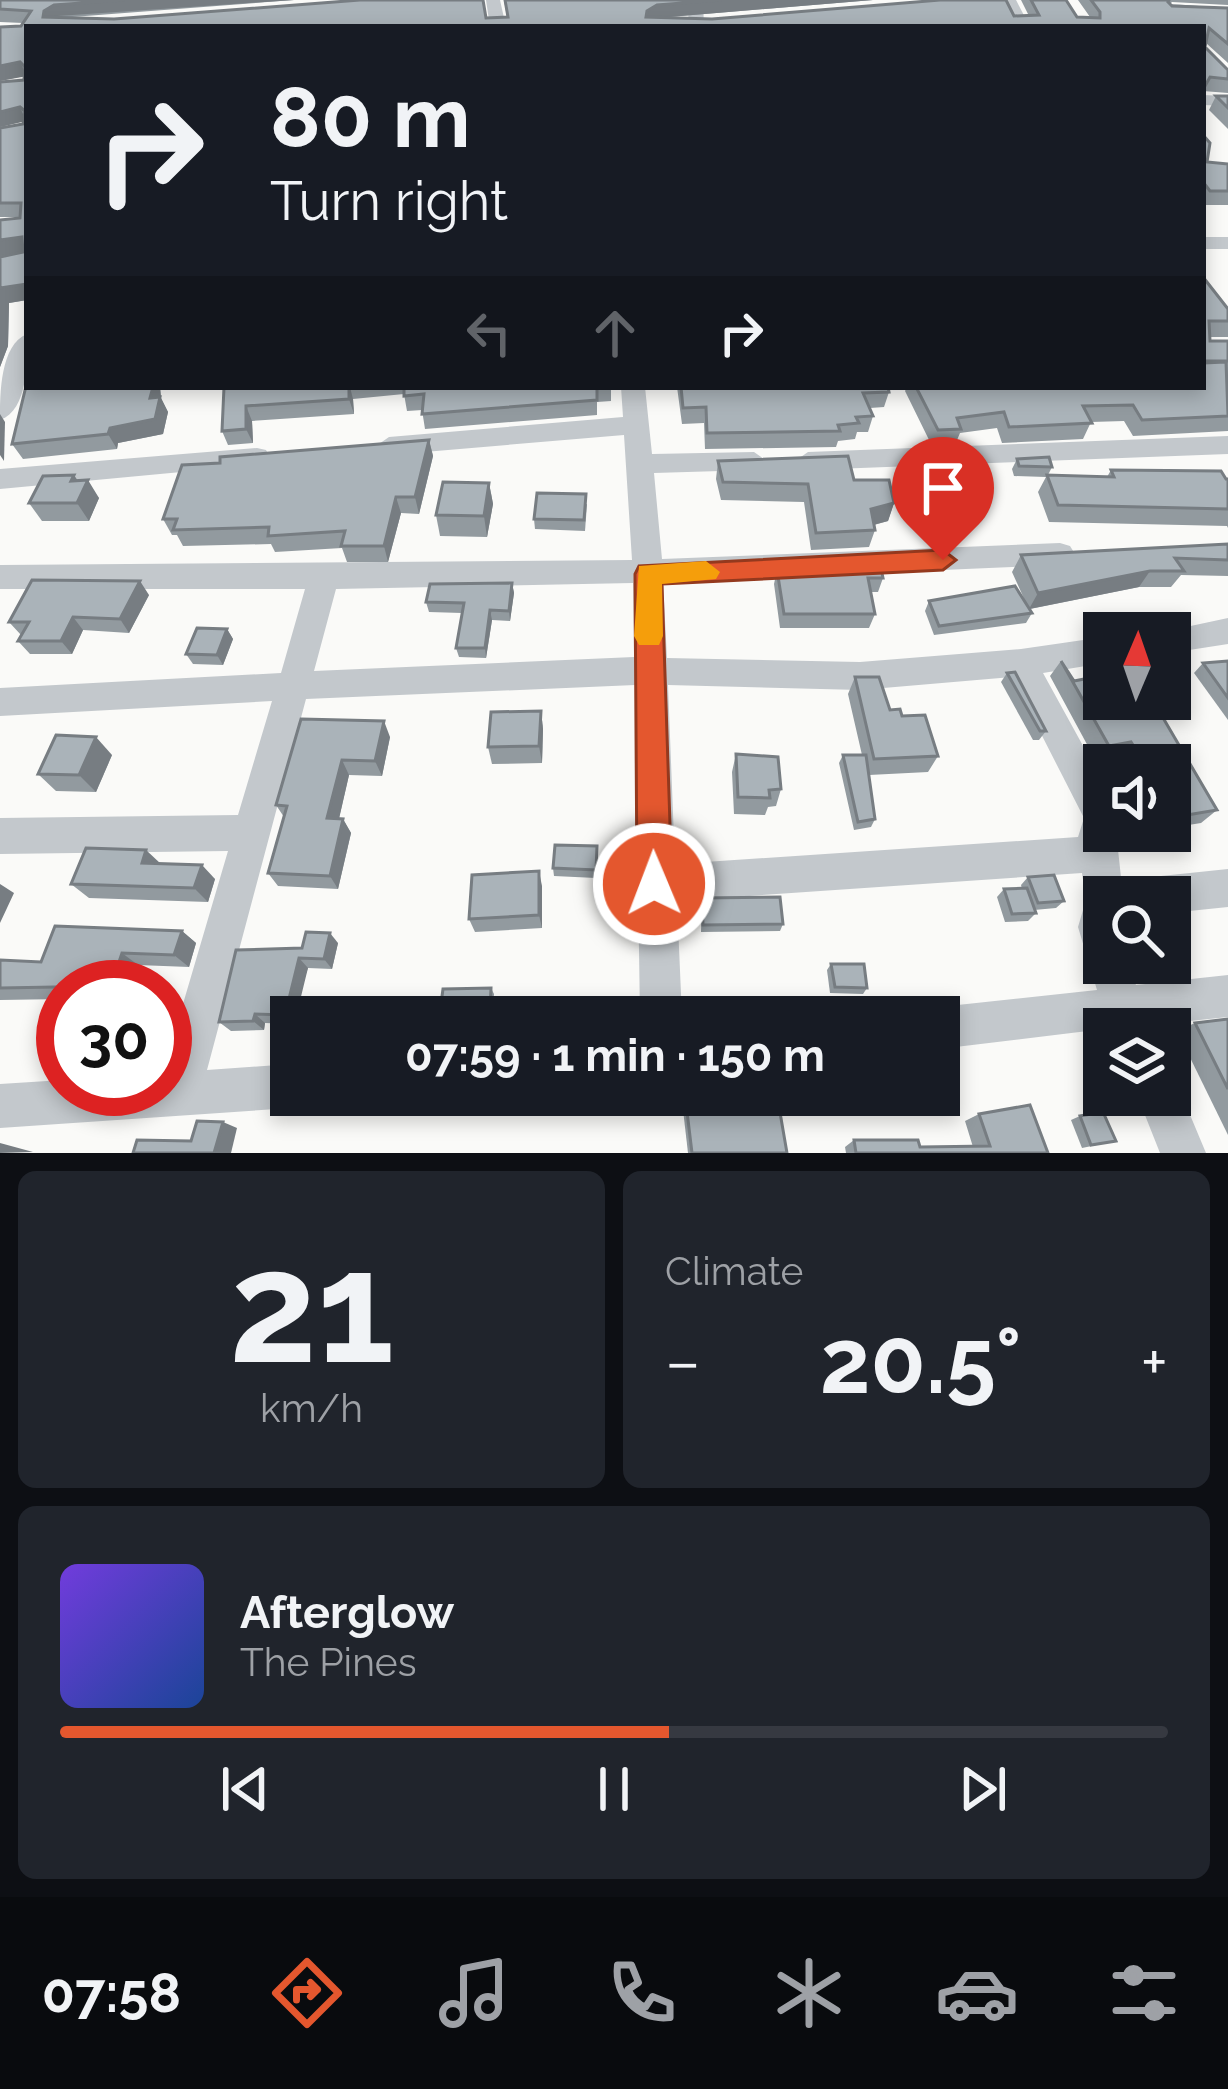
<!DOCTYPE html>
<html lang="en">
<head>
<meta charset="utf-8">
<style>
	body { margin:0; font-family:Raleway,sans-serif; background:#20242c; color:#f1f3f6; height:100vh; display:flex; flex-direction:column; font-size:45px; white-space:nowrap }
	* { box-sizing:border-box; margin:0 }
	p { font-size:39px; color:#9ea1a6 }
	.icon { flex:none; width:66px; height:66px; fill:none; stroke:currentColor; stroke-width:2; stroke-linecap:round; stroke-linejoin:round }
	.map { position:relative; height:1153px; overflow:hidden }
	.sheet { display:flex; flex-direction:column; gap:18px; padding:18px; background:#0d0f14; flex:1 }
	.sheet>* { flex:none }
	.banner { position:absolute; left:24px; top:24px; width:1182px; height:366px; border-radius:0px; box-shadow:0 6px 18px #0003; background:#171b24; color:#f1f3f6; overflow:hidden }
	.needle { width:78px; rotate:2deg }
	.buttons { position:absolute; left:1083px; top:612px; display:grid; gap:24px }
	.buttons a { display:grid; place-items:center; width:108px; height:108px; border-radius:0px; background:#171b24; box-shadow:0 6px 18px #0003; font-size:60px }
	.speed { position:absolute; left:36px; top:960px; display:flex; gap:24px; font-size:60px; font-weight:700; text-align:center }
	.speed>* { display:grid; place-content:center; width:156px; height:156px; border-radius:50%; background:#171b24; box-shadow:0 6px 18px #0003; line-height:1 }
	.speed .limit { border:18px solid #d22; background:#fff; color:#111 }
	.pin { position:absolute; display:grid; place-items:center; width:102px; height:102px; color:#fff; margin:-123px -51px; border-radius:50% 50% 50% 0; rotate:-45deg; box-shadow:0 0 12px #0007 }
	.pin .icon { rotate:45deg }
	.me { position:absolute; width:132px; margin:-66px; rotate:359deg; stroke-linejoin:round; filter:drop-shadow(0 0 9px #0008) }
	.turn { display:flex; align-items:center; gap:42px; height:252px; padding:0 48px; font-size:54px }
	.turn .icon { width:156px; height:156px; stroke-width:2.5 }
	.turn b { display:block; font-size:84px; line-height:102px }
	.lanes { display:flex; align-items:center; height:114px; padding:0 48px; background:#0003; justify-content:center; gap:60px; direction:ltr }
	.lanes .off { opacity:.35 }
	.big { font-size:90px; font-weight:700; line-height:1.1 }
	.sheet .card { flex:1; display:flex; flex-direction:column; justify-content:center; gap:18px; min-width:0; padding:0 42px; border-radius:18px; background:#20242c }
	.sheet .dial { align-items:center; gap:0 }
	.dial b { font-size:156px; line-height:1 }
	.song { display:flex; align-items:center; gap:36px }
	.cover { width:144px; height:144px; border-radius:18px; background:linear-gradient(135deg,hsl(260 70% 55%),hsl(220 70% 35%)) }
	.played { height:12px; border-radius:6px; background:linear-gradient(90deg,#e4572e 55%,#363941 55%) }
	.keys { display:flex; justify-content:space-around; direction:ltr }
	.heat { display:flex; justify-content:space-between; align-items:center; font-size:66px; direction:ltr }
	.sheet .tiles { flex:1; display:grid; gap:18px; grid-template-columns:1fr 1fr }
	.card:last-child { grid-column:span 2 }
	.trip { position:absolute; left:270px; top:996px; width:690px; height:120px; border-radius:0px; background:#171b24; box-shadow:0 6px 18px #0003; font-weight:700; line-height:120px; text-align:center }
	.tab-bar { display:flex; height:192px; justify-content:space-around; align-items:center; background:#090b0e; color:#9ea1a6 }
	.tab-bar .icon { width:84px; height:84px }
	.tab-bar .on { color:#e4572e }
	.tab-bar b { font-size:54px; color:#f1f3f6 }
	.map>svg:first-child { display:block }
</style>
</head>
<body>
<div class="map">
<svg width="1228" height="1153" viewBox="0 0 1228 1153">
	<rect width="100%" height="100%" fill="#fafaf8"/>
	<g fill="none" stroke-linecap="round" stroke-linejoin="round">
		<!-- street -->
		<g fill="#c3c8cc" fill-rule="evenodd">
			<path d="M486,0H500L506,27H490Z"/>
			<path d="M689,0H703L704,27H688Z"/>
			<path d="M1002,0H1016L1030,27H1014Z"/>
			<path d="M1203,95L1228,96V106L1203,105Z"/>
			<rect x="1203" y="237" width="25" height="12"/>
			<path d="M27,334C27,360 29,410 0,420C0,394 0,345 27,334Z"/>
			<path d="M621,387H645L652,454L754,452L767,461L754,470L654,473L662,559L1060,543L1070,546L1075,554L1070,562L1060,565L663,582L667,658L860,662L1021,649L1104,637V663L1043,673L1104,784V831H1116L1123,896L1128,883L1142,878L1228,869V907L1170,913V897H1104V963H1127L1136,985L1228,975V1017L1152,1025L1153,1029H1104L939,1049V1017H922L939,1007L1097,990L1078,927L1086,900L1082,873L677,901L682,1017H640L635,685L306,699L207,1070L291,1064V1095H309L306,1101L291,1108L0,1128V1084L63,1080V1089H165V1065L228,851L0,854V818L238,815L272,701L0,716V688L281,673L305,589H0V565L632,560L624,435L389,455L376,446L389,437L623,417ZM633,583L634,657L314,671L336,589ZM1012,677L1084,818L1078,837L675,864L668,685L860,690Z"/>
			<path d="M1228,436V454L808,470L795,461L808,452Z"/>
			<path d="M257,448L266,450L270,457L266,464L0,489V469Z"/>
			<path d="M1228,618V644L1170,653V633H1158Z"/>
			<path d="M1170,1078L1175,1079L1206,1153H1160L1137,1095H1170Z"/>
		</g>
	</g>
	<!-- wall -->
	<g fill="#929a9f">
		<path d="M0,0H294L59,18L114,19L507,17L504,0H873L657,18L712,19L1029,16L1021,0H1066L1077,17H1090L1078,0H1228V5L1172,2L1170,4L1228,8V63L1206,43L1205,47L1228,70V93L1203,91V27H27V300L9,303L8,346L0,367V257L22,253L0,256V220L20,217H0V128L23,124L24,121L0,127L24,76L0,81V27L21,26L23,23L0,22Z"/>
		<path d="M1216,96H1228V129L1209,110Z"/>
		<path d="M1203,135L1207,162L1228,164V205H1203Z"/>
		<path d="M1203,277L1228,309V337H1209L1210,341H1228V431L1133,436L1124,421L1091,422L1083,439L1002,443L997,428L960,433L955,445L932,446L905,391L907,387H1203Z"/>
		<path d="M27,387H160L161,398L168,412L163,434L118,443L117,449L23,459L12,444Z"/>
		<path d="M224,387H611V401L597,402V415L425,429L422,410L407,411L404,394L353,399L354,414L252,421L253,443L228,445L222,431Z"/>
		<path d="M677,387H888L889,392L884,407L870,408L873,416L868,432H857L855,439L838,441L836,447L705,449L704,423L682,424Z"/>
		<path d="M429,440L433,456L419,514L401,513L388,562H347L342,548L275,552L271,544L183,546L177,535H172L163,519L220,463Z"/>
		<path d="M1017,459L1052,467L1048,475L1107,477L1111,470L1228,479V528L1227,526L1049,522L1038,492L1046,477L1014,476L1012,469Z"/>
		<path d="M718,461L854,480L894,503L888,521L874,525L875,530L869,547L811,550L804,502L721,500L716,479Z"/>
		<path d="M78,481L99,498L89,521H42L29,503Z"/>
		<path d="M489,483L493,504L487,537L440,536L436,515Z"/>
		<path d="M587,504L585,531L535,529L534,519Z"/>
		<path d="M1228,544V576L1181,575L1171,587H1139L1030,609L1032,613L1026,623L934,635L925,611L929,601L1026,603L1012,572L1021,555Z"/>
		<path d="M777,570L883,578L878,592H871L875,614L869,628H780L774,584Z"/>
		<path d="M512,583L514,593L510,621L492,620L486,658L459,657L456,648L462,613L429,612L426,602Z"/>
		<path d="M149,595L129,633L83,630L72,654H30L18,641L21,635L9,622Z"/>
		<path d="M227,629L233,639L223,665L193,664L186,654Z"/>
		<path d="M1061,661L1074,681L1104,675V699H1152L1217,810L1201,823L1170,828V765H1123L1118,756L1096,761L1050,676Z"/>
		<path d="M1228,661V720L1194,673L1203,663Z"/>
		<path d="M1007,673L1046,731L1039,740H1033L1001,682Z"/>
		<path d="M855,677L890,710L902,716L938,756L928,772L869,775L875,819L871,827L854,830L839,763L843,755H862L848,694Z"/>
		<path d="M541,711L543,729L542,763L492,764L488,747Z"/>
		<path d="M301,719L390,737L382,776L349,775L339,818L343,819L351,833L338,889L278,886L268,873L284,817L276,805Z"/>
		<path d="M736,754L781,789L776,806L768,807L765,815L734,814L732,772Z"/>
		<path d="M112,755L96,792L56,791L38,774Z"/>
		<path d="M597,846L596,878L554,876L553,868Z"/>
		<path d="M161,864L215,879L208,902L89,898L71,884Z"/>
		<path d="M1028,877L1064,901L1056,908L1034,910L1036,913L1028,921L1005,922L997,897L1004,889H1022L1021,885Z"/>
		<path d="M542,886V928L475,932L469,919Z"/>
		<path d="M702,898L783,924L780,931L701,932Z"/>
		<path d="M182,931L196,943L189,967L138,965L132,987H63V999L0,1000V960L41,962Z"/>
		<path d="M338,943L332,969L308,968L291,1017V1024L265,1023L264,1030L231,1031L219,1022L302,948Z"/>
		<path d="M831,964L867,988L863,994L830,993L827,970Z"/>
		<path d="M491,988L494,994L492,1017H444L440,1011Z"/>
		<path d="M1228,1019V1135L1177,1031L1195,1023Z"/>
		<path d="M684,1095H777L787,1153H688L682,1101Z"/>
		<path d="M813,1095H851L814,1100Z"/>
		<path d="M979,1114L1048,1153H846L845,1147L854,1140L920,1147H973L965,1121Z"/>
		<path d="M1080,1116L1116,1141L1082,1148L1071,1120Z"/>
	</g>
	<!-- shaded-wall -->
	<g fill="#777d82">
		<path d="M124,0H294L43,17L44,11L54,5Z"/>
		<path d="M721,0H873L657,18L647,23V11L657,5Z"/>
		<path d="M20,62L27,76L0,81V66Z"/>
		<path d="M20,107L26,121L0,127V112Z"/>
		<path d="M22,237L27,252L0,256V240Z"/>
		<path d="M27,284V300L9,303L8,346L0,367V288Z"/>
		<path d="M153,387H160L161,398L168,412L163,434L118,443L117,449L108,434L110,428L150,398Z"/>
		<path d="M350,387L353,399L354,414L349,399Z"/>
		<path d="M246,406L252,421L253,443L246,429Z"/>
		<path d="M0,414L5,422L4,461L0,455Z"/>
		<path d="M429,440L433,456L419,514L415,497Z"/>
		<path d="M74,475L84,490L88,480L99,498L89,521L77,503L71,481Z"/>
		<path d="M489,483L493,504L487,537L484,516Z"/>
		<path d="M396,497L401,513L388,562L384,546Z"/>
		<path d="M894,503L888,521L865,527L871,509Z"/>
		<path d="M1150,571L1139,587L1029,609L1038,593Z"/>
		<path d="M140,581L149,595L129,633L120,619Z"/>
		<path d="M512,583L514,593L510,621L509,611Z"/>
		<path d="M490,610L492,620L486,658L485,648Z"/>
		<path d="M73,617L83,630L72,654L61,641Z"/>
		<path d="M227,629L233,639L223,665L217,655Z"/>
		<path d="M541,711L543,729L542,763L539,746Z"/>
		<path d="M384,721L390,737L382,776L375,761Z"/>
		<path d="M96,737L112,755L96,792L79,775Z"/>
		<path d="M1131,742L1118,756L1096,761L1109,746Z"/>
		<path d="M342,760L349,775L336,832L327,818Z"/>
		<path d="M343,819L351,833L338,889L330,876Z"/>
		<path d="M146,850L161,864L142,863Z"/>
		<path d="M202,865L215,879L208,902L194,888Z"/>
		<path d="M539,871L542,886V928L539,915Z"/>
		<path d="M0,884L14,893L0,923Z"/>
		<path d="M182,931L196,943L189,967L174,955Z"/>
		<path d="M330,933L338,943L332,969L324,959Z"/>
		<path d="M122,953L138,965L132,987L111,986Z"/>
		<path d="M299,958L308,968L296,1017H291V1020L285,1015Z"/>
		<path d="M255,1014L265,1023L264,1030L253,1021Z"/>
		<path d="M223,1122L237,1128L231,1153H214Z"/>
		<path d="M0,1143L33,1152L0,1153Z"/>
	</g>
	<!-- building -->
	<g fill="#aab3b9" stroke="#777d82" stroke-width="3">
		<path d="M0,0H124L54,5L44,11L43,17L114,19L360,0H483L486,18L508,17L505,0H721L657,5L647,11L646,17L712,19L940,0H1006L1014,16L1039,15L1031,0H1066L1077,17L1100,18V12L1091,0H1169L1168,2L1172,6L1228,8V44L1209,28L1205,47L1228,70V79L1210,77L1205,86L1203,84V27H27V284L0,288V257L23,252L22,237L0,240V220L20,218L21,203H0V128L23,124L25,111L20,107L0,112V82L24,80L25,67L20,62L0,66V27L21,26L31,11L0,9Z"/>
		<path d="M1216,96H1228V108Z"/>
		<path d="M1203,135L1210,143L1207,162L1228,164V191H1210L1203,182Z"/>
		<path d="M1203,277L1228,309V321H1209L1210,341H1228V361H1205L1203,358Z"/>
		<path d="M1226,362L1228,416L1142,420L1133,405L1083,406L1092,423L1009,427L1004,412L957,418L961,429L938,430L916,387H1203V363Z"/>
		<path d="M27,382V387H153L150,398L160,397L155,419L110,428L108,434L12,444Z"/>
		<path d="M224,387H349V399L246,406V429L222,431Z"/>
		<path d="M404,387H597V400L422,414L424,394L404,396Z"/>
		<path d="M681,387H888L889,392L863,393L873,416L856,417L859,423L838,425L840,431L707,433L706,407L683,408Z"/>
		<path d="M429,440L415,497H396L384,546H341L345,531L268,536L269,527L173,530L177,519H163L182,465L220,463V457Z"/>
		<path d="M848,456L854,480H889L894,503L871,509L875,530L816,533L808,484L723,482L718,461Z"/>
		<path d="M1049,457L1052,467L1019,466L1017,459Z"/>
		<path d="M1111,470L1221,471L1226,479H1228V509L1058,505L1047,475L1114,477Z"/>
		<path d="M74,475L71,481L88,480L77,503H29L43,476Z"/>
		<path d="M443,482L489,483L484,516L436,515Z"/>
		<path d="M537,493L586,494L584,520L534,519Z"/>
		<path d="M1228,544V560L1175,558L1184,571H1150L1038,593L1021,555Z"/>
		<path d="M880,564L883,578H868L875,614H784L777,570Z"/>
		<path d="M32,580L140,581L120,619L73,617L61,641H18L29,622H9Z"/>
		<path d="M512,583L509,611L490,610L485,648H456L464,603L426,602L430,584Z"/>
		<path d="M1015,586L1032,613L939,626L929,601Z"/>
		<path d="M197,628L227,629L217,655L186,654Z"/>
		<path d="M1061,661L1074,681L1104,675V699H1152L1217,810L1181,816L1170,796V765L1145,764L1131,742L1109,746Z"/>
		<path d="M1228,661V698L1203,663Z"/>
		<path d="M1015,672L1046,731H1040L1007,673Z"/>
		<path d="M855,677H879L890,710L900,709L902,716L925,715L938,756L874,759Z"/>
		<path d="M541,711L539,746L488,747L491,712Z"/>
		<path d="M301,719L384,721L375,761L342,760L327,818L343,819L330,876L268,873L287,806L276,805Z"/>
		<path d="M56,735L96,737L79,775L38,774Z"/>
		<path d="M736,754L778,757L781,789L769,790L770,798L738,797Z"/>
		<path d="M843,755H866L875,819L858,822Z"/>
		<path d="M555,845L597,846L596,870L553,868Z"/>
		<path d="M86,848L146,850L142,863L202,865L194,888L71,884Z"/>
		<path d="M539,871V915L469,919L472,875Z"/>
		<path d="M1054,875L1064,901L1038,903L1028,877Z"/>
		<path d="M1027,888L1036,913L1012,914L1004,889Z"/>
		<path d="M780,897L783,924L703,925L702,898Z"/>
		<path d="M55,926L182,931L174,955L122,953L111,986L0,988V960L41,962Z"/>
		<path d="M306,932L330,933L324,959L299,958L285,1015L255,1014L253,1021L219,1022L236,950L302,948Z"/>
		<path d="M831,964H864L867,988L835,987Z"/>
		<path d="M491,988L490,1012L440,1011L443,989Z"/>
		<path d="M1228,1019V1089L1195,1023Z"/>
		<path d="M685,1095H777L787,1153H692Z"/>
		<path d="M1030,1105L1048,1153H856L854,1140H918L920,1147L990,1146L979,1114Z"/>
		<path d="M1103,1112L1116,1141L1091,1145L1080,1116Z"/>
		<path d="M197,1121L223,1122L214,1153H133L137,1140L191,1141Z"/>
	</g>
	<!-- route -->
	<path fill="#e4572e" stroke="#94391e" stroke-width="3" d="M943,550L956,560L943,570L662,584L672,884L667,896L654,901L642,896L637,884L635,574L639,566Z"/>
	<!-- slow -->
	<path fill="#f59e0b" d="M706,561L720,572L716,579L662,584L663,636L659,645H639L634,636L639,566Z"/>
</svg>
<div class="buttons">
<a><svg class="needle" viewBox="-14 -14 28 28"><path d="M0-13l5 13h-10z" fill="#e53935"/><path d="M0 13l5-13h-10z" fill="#9ea1a6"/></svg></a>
<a><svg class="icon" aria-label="sound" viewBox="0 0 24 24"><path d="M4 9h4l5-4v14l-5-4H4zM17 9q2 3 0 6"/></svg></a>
<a><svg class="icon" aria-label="search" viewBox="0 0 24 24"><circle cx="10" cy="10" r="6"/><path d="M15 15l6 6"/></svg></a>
<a><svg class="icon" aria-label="layers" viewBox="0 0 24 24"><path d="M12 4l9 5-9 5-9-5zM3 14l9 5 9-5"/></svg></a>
</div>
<div class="speed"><div class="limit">30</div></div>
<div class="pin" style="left:943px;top:560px;background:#d93025"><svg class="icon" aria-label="arrive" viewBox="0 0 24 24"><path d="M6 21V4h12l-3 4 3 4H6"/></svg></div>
<svg class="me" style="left:654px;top:884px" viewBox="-20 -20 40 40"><circle r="17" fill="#e4572e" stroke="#fff" stroke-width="3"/><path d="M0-11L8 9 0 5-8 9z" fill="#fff"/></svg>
<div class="trip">07:59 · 1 min · 150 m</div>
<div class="banner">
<div class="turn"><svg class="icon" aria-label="right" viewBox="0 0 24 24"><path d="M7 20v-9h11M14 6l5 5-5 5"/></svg><div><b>80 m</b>Turn right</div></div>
<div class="lanes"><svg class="icon off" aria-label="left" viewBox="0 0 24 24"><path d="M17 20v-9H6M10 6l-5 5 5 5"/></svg><svg class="icon off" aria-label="ahead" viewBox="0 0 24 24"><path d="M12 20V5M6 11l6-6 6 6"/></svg><svg class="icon" aria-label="right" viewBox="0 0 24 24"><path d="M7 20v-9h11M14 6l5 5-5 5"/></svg></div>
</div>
</div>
<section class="sheet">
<div class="tiles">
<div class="card dial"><b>21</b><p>km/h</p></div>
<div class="card"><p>Climate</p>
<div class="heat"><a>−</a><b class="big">20.5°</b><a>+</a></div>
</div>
<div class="card">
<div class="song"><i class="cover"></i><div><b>Afterglow</b><p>The Pines</p></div></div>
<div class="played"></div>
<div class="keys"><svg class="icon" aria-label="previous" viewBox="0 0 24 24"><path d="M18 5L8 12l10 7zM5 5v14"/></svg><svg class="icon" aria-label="pause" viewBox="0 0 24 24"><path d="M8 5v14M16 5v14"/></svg><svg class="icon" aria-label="next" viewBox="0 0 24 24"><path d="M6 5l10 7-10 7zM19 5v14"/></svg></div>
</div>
</div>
</section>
<nav class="tab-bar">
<b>07:58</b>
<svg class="icon on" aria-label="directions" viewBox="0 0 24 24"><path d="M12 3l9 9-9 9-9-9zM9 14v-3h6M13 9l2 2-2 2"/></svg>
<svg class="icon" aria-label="music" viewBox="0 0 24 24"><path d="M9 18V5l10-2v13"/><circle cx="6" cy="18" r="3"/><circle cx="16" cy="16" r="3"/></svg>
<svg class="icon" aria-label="phone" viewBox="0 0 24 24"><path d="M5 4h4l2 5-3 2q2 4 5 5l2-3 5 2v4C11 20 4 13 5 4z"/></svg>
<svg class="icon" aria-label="climate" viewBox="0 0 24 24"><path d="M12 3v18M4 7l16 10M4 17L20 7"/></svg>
<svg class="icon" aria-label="car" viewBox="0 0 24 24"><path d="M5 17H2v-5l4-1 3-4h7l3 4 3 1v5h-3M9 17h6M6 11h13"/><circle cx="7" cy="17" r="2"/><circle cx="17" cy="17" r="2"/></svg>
<svg class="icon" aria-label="filters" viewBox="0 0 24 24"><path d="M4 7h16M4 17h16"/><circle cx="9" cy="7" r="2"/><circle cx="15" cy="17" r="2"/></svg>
</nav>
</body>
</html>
